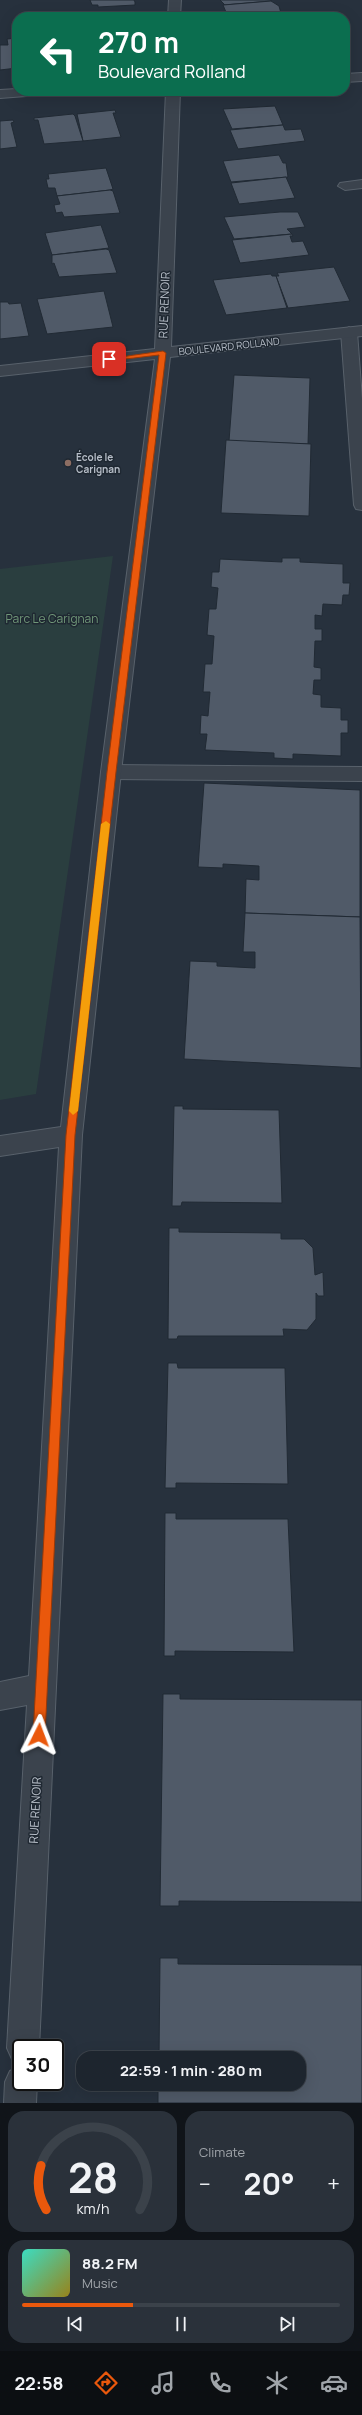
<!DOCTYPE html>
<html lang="en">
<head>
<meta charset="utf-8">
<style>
	body { margin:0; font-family:Manrope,sans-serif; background:#2a313a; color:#f1f3f6; height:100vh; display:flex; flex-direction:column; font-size:15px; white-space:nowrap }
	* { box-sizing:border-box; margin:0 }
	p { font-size:13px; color:#a0a5aa }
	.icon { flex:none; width:22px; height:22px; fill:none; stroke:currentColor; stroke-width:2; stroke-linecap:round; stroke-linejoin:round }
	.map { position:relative; height:2103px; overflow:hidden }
	.details { display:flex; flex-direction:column; gap:8px; padding:8px; background:#101419; flex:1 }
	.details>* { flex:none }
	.guide { position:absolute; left:12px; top:12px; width:338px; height:84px; border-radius:16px; box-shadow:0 4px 16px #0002,0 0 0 1px #3b424a; background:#0b6e4f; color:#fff; overflow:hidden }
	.speed { position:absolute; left:12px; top:2039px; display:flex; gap:8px; font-size:20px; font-weight:700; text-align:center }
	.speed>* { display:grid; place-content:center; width:52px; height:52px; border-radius:50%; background:#1d252e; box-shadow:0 4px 16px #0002,0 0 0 1px #3b424a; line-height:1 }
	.speed .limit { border:2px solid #111; border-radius:6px; background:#fff; color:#111 }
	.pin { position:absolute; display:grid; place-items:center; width:34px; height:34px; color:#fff; margin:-17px; border-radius:8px; box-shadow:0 2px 6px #0006 }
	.me { position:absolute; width:44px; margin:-22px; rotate:3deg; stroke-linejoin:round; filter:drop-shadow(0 0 3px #0008) }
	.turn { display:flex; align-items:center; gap:14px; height:84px; padding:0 20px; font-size:18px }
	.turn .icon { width:52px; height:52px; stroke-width:2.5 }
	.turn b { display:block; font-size:28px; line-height:34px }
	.big { font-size:30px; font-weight:700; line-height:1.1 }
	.details .widget { flex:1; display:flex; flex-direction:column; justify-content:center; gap:6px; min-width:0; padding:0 14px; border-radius:16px; background:#2a313a }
	.details .dial { align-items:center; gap:0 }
	.dial svg { height:104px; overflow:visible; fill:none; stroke:#3b424a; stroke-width:7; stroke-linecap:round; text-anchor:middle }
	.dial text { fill:#f1f3f6; stroke:none }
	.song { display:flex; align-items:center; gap:12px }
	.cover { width:48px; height:48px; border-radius:6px; background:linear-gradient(135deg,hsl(170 70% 55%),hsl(50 70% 35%)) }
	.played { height:4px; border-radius:2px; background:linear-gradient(90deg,#ea580c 35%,#3b424a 35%) }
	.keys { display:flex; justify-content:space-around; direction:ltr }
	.heat { display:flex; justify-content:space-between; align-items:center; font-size:22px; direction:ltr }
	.details .tiles { flex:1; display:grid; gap:8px; grid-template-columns:1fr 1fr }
	.widget:last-child { grid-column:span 2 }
	.trip { position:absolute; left:76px; top:2051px; width:230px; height:40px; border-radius:16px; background:#1d252e; box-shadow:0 4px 16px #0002,0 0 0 1px #3b424a; font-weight:700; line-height:40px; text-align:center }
	.menu { display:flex; height:64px; justify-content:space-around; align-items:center; background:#0c0f12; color:#a0a5aa }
	.menu .icon { width:28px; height:28px }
	.menu .selected { color:#ea580c }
	.menu b { font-size:18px; color:#f1f3f6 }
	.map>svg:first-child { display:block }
</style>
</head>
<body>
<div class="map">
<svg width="362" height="2103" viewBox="0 0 362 2103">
	<rect width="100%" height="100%" fill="#27313d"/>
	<!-- green -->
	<path fill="#2a3e3f" d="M113,556L36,1094L0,1100V569Z"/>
	<!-- building -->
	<g fill="#505a68" stroke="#212a34">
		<path d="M90,0H134L135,2V5L98,7V5H92Z"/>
		<path d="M220,0H271V1L225,5Z"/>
		<path d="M271,1L279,6L282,17H228L223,5Z"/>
		<path d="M17,38V68L0,70V45H8L7,39Z"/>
		<path d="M275,106L283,125L232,129L223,109Z"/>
		<path d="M115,110L116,113H113L121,137L83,141L77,114Z"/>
		<path d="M73,114L75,116L83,141L44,144L38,120H34V118Z"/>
		<path d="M13,120L14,122L11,123L17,147L0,149V121Z"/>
		<path d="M283,125L285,130L301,129L305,141L238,149L230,130Z"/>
		<path d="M279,155L283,163H286L288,177L231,182L223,161Z"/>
		<path d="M106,168L113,189L110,190L57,196L55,188H48L46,179H49L48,174Z"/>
		<path d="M286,177L295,198L239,204L231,183Z"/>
		<path d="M110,190L113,191L120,213L64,217L62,212L56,213L54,205L60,204L57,196Z"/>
		<path d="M280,212H298L305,227L287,229L292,234L234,239L224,217Z"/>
		<path d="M101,225L109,248L52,255L45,233Z"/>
		<path d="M292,234L293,236H290L292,242L303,241L309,255L240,263L232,240Z"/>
		<path d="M106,249L109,250L117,273L59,277L54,263L52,264V255Z"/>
		<path d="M334,267L350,301L288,308L276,276H279L277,273Z"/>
		<path d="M271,274L272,276H276L287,308L226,315L213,280Z"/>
		<path d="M104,291L113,327L47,334L37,299Z"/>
		<path d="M0,302H8L9,304L21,303L29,336L0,339Z"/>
		<path d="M234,375L310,378L308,444L229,441Z"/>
		<path d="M226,440L311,444L309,516L221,513Z"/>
		<path d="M282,558H300V562L343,564V583H350L349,595H343L342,605L323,604L322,616L315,615V629H322V641H315L314,667L321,668V680H314L313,694L321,695V707L341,708V720H348V733H341V756L293,754V759L274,758V753L205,750L207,734H200L201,715L208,716L210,692H203L205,664H212L214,636L207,635L209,609H216L218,588L211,587L212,572H219L220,559L282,562Z"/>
		<path d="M204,783L360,790V917L245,913L246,879L259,880V866L223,864V868L198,867Z"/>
		<path d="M245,913L360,917L361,1068L184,1059L190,961L217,962V966L255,968V952H243Z"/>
		<path d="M174,1106H183V1109L279,1110L282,1203L182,1202L181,1206H172Z"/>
		<path d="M169,1228H179V1232L281,1233V1239H304L313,1248L315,1275L323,1272L324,1296H318L316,1293V1319L307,1330L283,1329L284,1336H178L177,1339H168Z"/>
		<path d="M168,1363H177L178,1368H285L288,1484L176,1483V1488H165Z"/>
		<path d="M165,1513H176V1519H288L294,1652L175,1651V1656H164Z"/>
		<path d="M163,1694H180V1699L362,1700V1902L179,1901V1906H160Z"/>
		<path d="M160,1958H178V1964L362,1965V2103H158V2084H299V2058H159Z"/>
	</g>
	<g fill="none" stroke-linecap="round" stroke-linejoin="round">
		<!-- lane casing -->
		<g stroke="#58616b" stroke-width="2">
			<g id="lane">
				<path d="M362,180V188L345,190L338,186L340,183Z"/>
				<path d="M349,327L357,332L362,399V510L356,509L354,505L341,332Z"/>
				<path d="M111,765L362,767V781L111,779L104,777L101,772L104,767Z"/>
			</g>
		</g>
		<!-- street casing -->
		<g stroke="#58616b" stroke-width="2">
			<g id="street">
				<path d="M169,0H181L180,17H168Z"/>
				<path d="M362,73V81L345,82V74Z"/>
				<path d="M17,89V91H46L39,95L0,98V90Z"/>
				<path d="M166,91H180L171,347L362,326V336L170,357L121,772L82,1135L39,2048H21V2063L12,2059L7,2048L27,1705L0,1710V1682L29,1676L59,1147L0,1156V1136L61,1127L101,772L155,359L0,376V366L155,349Z"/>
				<path d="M21,2066V2082H37L36,2103H4L5,2082L10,2071Z"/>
			</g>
		</g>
		<!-- lane -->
		<use href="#lane" fill="#3b434d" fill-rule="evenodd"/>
		<!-- street -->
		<use href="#street" fill="#3b434d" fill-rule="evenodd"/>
	</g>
	<!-- route -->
	<path fill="#ea580c" stroke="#983908" d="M163,351L166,353L116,772L75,1135L45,1735L43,1739L39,1741L35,1739L33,1735L66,1135L107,772L159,355L109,361L106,359Z"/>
	<!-- slow -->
	<path fill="#f59e0b" d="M106,821L110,824L78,1111L73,1115L69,1111L101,824Z"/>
	<!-- markers -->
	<circle fill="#8d6e63" stroke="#1f2832" stroke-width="1.5" cx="68" cy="463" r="4"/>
	<g text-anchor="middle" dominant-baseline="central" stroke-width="3" stroke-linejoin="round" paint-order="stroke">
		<!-- far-street labels -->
		<g font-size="10" fill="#b7bec8" stroke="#1f2832">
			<text transform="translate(229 346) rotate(-6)">BOULEVARD ROLLAND</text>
		</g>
		<!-- far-poi labels -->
		<g font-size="10" font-weight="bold" fill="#b7bec8" stroke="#1f2832" text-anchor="start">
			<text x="76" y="457">École le<tspan x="76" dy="12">Carignan</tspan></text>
		</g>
		<!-- street labels -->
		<g font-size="12" fill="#b7bec8" stroke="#1f2832">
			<text transform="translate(164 305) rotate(-88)">RUE RENOIR</text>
			<text transform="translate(35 1810) rotate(-87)">RUE RENOIR</text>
		</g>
		<!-- park labels -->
		<g font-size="12" fill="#709778" stroke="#1f2832">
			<text x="52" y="618">Parc Le Carignan</text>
		</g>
	</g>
</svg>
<div class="speed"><div class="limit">30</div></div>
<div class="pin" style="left:109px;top:359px;background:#d93025"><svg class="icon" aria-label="arrive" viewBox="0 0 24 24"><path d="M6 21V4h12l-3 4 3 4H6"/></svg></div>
<svg class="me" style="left:39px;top:1735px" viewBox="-20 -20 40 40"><path d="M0-17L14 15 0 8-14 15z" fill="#ea580c" stroke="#fff" stroke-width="4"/></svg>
<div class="trip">22:59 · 1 min · 280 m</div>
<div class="guide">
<div class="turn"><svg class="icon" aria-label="left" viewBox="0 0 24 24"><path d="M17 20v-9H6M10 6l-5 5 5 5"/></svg><div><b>270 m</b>Boulevard Rolland</div></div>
</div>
</div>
<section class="details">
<div class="tiles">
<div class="widget dial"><svg viewBox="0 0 100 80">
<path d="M14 69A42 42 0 1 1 86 69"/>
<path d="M14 69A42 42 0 0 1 10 35" stroke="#ea580c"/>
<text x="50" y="56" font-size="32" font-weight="700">28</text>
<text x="50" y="72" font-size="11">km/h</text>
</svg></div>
<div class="widget"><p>Climate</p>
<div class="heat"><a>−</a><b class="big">20°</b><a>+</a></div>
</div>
<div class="widget">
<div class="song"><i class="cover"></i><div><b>88.2 FM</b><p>Music</p></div></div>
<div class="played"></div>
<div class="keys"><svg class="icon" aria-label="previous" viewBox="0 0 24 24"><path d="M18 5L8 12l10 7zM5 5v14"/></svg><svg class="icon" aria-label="pause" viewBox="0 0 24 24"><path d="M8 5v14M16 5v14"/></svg><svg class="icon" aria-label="next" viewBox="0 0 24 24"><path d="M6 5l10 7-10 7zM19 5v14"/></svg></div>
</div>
</div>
</section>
<nav class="menu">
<b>22:58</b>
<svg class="icon selected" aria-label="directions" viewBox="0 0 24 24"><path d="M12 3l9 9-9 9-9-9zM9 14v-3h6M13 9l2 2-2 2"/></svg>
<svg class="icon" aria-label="music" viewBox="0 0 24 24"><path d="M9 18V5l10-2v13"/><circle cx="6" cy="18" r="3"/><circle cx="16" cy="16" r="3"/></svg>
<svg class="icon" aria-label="phone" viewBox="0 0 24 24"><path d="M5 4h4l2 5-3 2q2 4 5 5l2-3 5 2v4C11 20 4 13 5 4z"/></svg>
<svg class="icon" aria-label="climate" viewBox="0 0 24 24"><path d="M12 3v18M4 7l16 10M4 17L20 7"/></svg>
<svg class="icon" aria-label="car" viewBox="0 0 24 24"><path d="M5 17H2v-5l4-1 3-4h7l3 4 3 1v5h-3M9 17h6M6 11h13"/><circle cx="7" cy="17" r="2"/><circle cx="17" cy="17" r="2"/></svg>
</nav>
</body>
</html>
